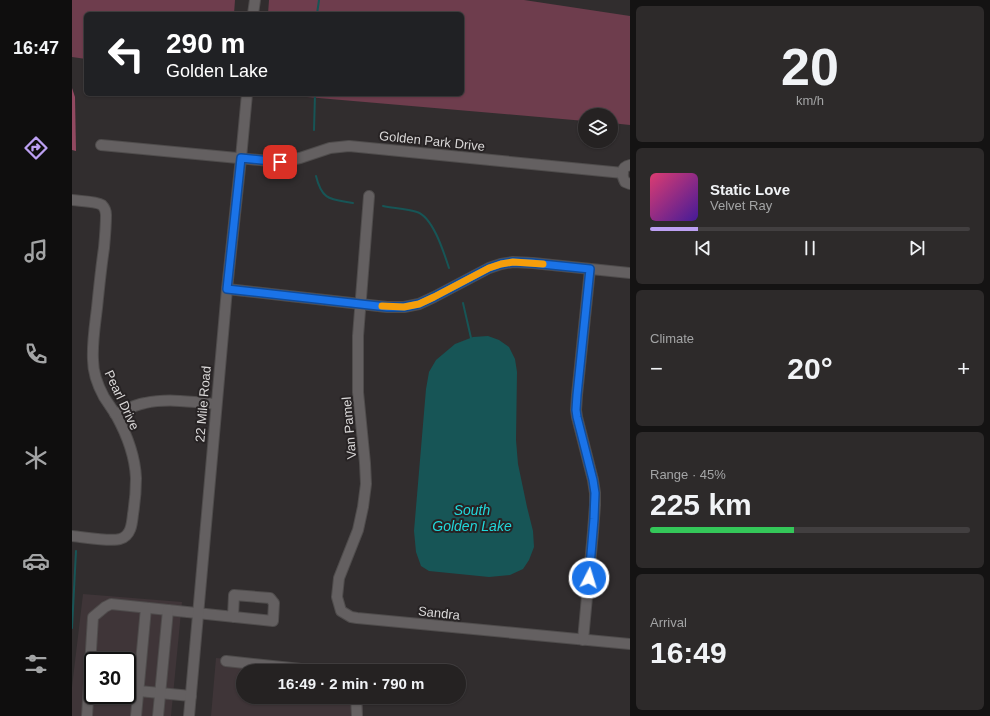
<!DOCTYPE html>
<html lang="en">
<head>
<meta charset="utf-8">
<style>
	body { margin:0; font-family:Arial,sans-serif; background:#2d2a2a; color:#f1f3f6; height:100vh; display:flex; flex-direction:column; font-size:15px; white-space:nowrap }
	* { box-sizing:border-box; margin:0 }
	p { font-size:13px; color:#a3a4a5 }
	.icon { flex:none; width:22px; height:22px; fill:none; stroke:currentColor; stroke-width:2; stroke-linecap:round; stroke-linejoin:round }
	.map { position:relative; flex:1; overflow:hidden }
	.side { display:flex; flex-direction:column; gap:6px; padding:6px; background:#141313; width:360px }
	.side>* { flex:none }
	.top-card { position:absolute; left:12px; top:12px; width:380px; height:84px; border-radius:6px; box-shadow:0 1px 3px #0004,0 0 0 1px #423f40; background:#202124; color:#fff; overflow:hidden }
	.buttons { position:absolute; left:506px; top:108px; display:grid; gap:8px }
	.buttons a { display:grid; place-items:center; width:40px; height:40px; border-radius:50%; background:#252222; box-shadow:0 1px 3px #0004,0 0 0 1px #423f40; font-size:20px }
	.speed { position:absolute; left:12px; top:652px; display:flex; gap:8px; font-size:20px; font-weight:700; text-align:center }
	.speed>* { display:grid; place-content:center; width:52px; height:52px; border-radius:50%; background:#252222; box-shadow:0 1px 3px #0004,0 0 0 1px #423f40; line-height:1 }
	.speed .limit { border:2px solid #111; border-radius:6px; background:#fff; color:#111 }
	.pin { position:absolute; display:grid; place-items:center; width:34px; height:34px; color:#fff; margin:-17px; border-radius:8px; box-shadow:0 2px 6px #0006 }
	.me { position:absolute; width:44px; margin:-22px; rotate:5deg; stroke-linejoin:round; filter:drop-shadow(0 0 3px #0008) }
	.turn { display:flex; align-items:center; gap:14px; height:84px; padding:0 16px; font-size:18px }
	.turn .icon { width:52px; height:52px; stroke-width:2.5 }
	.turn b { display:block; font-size:28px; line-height:34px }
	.big { font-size:30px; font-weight:700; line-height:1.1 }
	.side .widget { flex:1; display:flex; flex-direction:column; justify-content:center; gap:6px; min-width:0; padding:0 14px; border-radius:6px; background:#2d2a2a }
	.side .dial { align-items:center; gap:0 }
	.dial b { font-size:52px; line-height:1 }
	.song { display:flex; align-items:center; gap:12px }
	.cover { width:48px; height:48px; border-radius:6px; background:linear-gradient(135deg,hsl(340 70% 55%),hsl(260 70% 35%)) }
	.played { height:4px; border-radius:2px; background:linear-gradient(90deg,#bca0f2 15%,#423f40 15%) }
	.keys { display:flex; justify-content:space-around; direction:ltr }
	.heat { display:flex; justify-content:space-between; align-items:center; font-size:22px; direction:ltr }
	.charge { height:6px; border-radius:3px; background:linear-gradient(90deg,#34c759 45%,#423f40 0) }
	.trip { position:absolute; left:164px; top:664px; width:230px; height:40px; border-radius:20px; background:#252222; box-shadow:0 1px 3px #0004,0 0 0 1px #423f40; font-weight:700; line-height:40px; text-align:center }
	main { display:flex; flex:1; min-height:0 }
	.dock { display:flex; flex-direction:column; width:72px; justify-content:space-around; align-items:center; background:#0f0e0e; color:#a3a4a5 }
	.dock .icon { width:28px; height:28px }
	.dock .on { color:#bca0f2 }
	.dock b { font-size:18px; color:#f1f3f6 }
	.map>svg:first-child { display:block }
</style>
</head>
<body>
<main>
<nav class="dock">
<b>16:47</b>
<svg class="icon on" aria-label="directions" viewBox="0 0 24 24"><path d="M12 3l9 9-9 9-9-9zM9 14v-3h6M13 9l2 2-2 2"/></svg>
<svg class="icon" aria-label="music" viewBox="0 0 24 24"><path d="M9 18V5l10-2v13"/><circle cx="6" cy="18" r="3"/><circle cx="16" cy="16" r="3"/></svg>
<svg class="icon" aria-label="phone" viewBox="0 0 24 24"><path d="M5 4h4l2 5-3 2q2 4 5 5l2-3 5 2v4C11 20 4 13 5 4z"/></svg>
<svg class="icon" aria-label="climate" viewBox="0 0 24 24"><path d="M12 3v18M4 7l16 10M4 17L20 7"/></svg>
<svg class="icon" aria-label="car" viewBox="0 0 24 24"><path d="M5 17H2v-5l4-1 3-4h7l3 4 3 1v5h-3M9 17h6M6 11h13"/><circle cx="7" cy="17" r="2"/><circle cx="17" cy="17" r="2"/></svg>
<svg class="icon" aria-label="filters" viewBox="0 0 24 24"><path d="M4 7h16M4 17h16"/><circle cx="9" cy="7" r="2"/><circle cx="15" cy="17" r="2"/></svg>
</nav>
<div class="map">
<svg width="558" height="716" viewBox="0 0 558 716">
	<rect width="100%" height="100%" fill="#312d2e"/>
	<!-- built -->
	<g fill="#3f3538" fill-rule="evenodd">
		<path d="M11,594L110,602L99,716H0V687ZM21,661H55V695H21Z"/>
		<path d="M144,658L291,671H171V697H291V716H139Z"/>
	</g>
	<!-- green -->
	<g fill="#6e3d4d">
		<path d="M0,0H163L162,14H14V59L0,57Z"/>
		<path d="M197,0H452L558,16V125L539,123V115H513V121L200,94H390V14H196Z"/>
	</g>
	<!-- forest -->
	<path fill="#924961" d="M0,88L3,97L4,151L0,150Z"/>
	<!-- water -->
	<path fill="#175556" d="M416,336L427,340L437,347L443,359L445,372L444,440L446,464L455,507L461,531L462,547L457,560L451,569L438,575L417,577L357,571L349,566L344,552L342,531L354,389L357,372L364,360L383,344L401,337Z"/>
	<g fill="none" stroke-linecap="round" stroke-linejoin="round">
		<!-- stream -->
		<g stroke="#175556" stroke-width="2">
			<path d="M245,14L247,0"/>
			<path d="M242,130L243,94"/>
			<path d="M244,176C250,201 259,199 281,203"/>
			<path d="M311,206C321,208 335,209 345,212C361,217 372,253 377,268"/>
			<path d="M391,303L399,338"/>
			<path d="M0,628L4,551"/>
		</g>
		<!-- minor casing -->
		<g stroke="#4f4c4c" stroke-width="12">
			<g id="minor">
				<path d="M181,14L183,0"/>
				<path d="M29,145L208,162L228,158L258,148L277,146L551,173"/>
				<path d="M558,165C549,167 549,174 553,182L558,184"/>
				<path d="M297,196L286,336V392L293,463L294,484L291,507L286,530L267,578L265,597L269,611L279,617L285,618L558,644"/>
				<path d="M0,200C8,201 24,201 30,205C33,208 34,211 34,215C34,226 33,237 32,248C29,268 27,288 25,308C23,325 20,343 21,360C21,373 26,386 32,397C36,403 40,409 44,415C54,433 63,456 64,478C64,490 63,502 61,514C60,524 59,536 48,539C38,542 12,537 0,536"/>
				<path d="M155,289L315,307H332L347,304L362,297L417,268L429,264L441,262L461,263L558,273"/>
				<path d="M43,414C53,410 62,405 73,403C96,398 121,402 144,404"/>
				<path d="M511,640L521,532L523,505V493L521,480L505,417L504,410L505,395L518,269"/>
				<path d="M154,661L248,671"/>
				<path d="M67,691L119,696"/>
				<path d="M284,697L285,716"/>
				<path d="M15,716L21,617L33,607L39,604L201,621L202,603L198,598L162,595L161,617"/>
				<path d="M64,716L74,608"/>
				<path d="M86,716L96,610"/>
				<path d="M117,716L155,289L169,158L175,94"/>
			</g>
		</g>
		<!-- minor -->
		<use href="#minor" stroke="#646061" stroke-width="10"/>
	</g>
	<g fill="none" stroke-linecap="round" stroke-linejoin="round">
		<!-- route casing -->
		<g stroke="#114b97" stroke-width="10">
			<path id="route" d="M208,162L169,158L155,289L315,307H332L347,304L362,297L417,268L429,264L441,262L460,263L518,269L505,395L504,410L505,417L521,480L523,493L522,519L517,578"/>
		</g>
		<!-- route -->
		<use href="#route" stroke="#1a73e8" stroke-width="7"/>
		<!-- slow -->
		<path stroke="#f59e0b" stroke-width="7" d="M310,306L332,307L347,304L362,297L417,268L429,264L441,262L471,264"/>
	</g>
	<g text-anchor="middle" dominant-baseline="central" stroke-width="4" stroke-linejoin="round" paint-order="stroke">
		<!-- street labels -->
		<g font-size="13" fill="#dad8d8" stroke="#272324">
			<text transform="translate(360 141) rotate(6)">Golden Park Drive</text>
			<text transform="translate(50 400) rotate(65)">Pearl Drive</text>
			<text transform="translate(131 404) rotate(-85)">22 Mile Road</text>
			<text transform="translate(277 428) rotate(-95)">Van Pamel</text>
			<text transform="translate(367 613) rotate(6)">Sandra</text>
		</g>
		<!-- water labels -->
		<g font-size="14" font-style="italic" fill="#21d8db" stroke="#272324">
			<text x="400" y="510">South<tspan x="400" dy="16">Golden Lake</tspan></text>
		</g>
	</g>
</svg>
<div class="buttons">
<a><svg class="icon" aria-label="layers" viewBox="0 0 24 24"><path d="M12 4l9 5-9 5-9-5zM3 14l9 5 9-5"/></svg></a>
</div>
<div class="speed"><div class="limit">30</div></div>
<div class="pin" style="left:208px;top:162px;background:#d93025"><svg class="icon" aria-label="arrive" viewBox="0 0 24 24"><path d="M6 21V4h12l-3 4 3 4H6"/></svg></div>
<svg class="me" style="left:517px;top:578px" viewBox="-20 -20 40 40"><circle r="17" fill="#1a73e8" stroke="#fff" stroke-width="3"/><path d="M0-11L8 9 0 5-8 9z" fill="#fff"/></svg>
<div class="trip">16:49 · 2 min · 790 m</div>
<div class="top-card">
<div class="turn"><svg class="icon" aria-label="left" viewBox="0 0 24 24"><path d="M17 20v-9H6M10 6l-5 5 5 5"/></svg><div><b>290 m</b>Golden Lake</div></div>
</div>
</div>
<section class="side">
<div class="widget dial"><b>20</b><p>km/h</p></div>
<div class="widget">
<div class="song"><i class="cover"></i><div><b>Static Love</b><p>Velvet Ray</p></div></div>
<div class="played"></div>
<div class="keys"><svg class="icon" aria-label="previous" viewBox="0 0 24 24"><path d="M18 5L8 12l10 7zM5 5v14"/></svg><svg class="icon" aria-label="pause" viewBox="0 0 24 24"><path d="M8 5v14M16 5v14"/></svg><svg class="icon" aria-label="next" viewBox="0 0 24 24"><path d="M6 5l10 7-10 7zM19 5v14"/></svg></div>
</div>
<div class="widget"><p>Climate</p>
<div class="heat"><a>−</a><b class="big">20°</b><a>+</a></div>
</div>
<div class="widget"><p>Range · 45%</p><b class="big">225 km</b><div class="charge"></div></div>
<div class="widget"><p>Arrival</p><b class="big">16:49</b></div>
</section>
</main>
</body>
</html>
